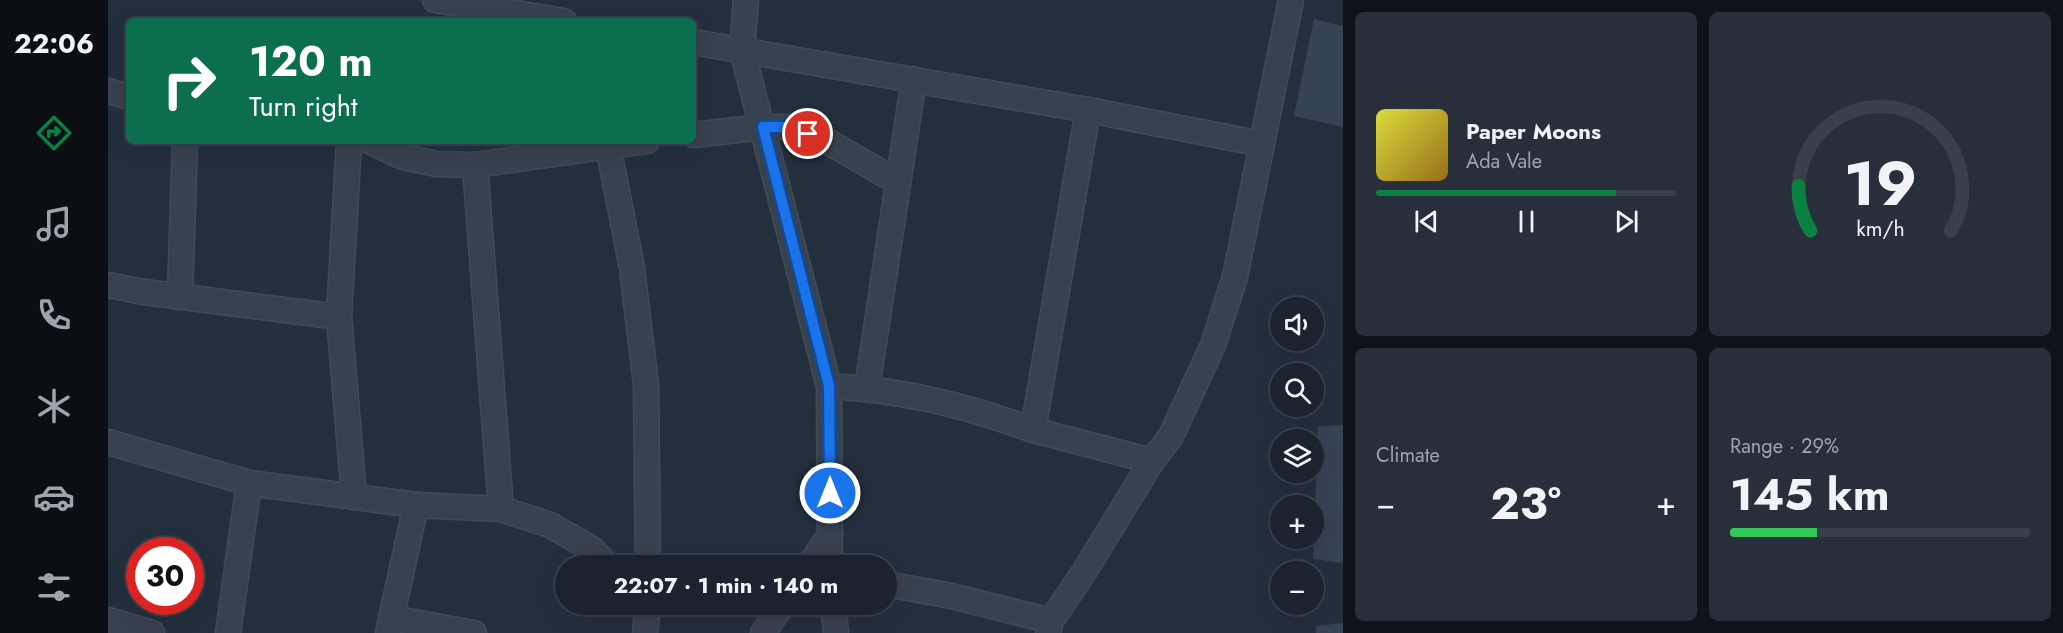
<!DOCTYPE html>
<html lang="en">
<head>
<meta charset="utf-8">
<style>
	body { margin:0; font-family:Jost,sans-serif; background:#282f3a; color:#f1f3f6; height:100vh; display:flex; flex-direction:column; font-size:22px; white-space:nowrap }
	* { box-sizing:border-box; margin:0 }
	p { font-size:20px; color:#a0a4aa }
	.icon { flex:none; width:33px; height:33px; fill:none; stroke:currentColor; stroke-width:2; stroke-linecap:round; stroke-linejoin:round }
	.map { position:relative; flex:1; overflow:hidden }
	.sheet { display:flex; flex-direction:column; gap:12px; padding:12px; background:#0f1319; width:720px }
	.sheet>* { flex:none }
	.hud { position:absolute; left:18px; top:18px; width:570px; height:126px; border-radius:9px; box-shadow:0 6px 24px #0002,0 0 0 2px #39404a; background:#0b6e4f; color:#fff; overflow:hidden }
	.controls { position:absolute; left:1162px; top:297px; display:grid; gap:12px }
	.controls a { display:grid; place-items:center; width:54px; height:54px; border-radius:50%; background:#1b232e; box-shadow:0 6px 24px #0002,0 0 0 2px #39404a; font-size:30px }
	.speed { position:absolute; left:18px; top:537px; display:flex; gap:12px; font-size:30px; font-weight:700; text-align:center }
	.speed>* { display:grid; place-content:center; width:78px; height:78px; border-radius:50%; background:#1b232e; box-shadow:0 6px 24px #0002,0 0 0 2px #39404a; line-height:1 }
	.speed .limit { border:9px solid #d22; background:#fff; color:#111 }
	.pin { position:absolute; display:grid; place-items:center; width:51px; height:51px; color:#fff; margin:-26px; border:3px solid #fff; border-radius:50%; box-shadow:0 2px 6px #0007 }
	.me { position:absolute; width:66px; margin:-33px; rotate:0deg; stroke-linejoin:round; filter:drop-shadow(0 0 4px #0008) }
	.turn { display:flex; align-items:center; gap:21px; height:126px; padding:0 24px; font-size:27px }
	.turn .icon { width:78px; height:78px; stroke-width:2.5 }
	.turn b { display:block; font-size:42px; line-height:51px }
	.big { font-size:45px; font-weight:700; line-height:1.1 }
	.sheet .card { flex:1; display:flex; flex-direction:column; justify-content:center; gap:9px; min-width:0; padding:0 21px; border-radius:9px; background:#282f3a }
	.sheet .dial { align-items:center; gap:0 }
	.dial svg { height:156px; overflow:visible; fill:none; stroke:#39404a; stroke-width:7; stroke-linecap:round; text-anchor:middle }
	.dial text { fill:#f1f3f6; stroke:none }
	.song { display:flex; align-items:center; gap:18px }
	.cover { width:72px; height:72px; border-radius:9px; background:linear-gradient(135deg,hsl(60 70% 55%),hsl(40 70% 35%)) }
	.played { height:6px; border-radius:3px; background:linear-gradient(90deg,#0b8043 80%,#39404a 80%) }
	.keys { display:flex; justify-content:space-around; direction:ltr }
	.heat { display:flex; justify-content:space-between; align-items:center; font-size:33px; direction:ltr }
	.charge { height:9px; border-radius:4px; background:linear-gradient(90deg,#34c759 29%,#39404a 0) }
	.sheet .tiles { flex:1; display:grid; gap:12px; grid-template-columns:repeat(2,1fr) }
	.trip { position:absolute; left:447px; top:555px; width:342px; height:60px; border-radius:30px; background:#1b232e; box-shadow:0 6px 24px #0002,0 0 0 2px #39404a; font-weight:700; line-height:60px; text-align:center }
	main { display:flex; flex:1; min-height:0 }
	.tab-bar { display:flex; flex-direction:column; width:108px; justify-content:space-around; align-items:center; background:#0b0e12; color:#a0a4aa }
	.tab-bar .icon { width:42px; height:42px }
	.tab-bar .current { color:#0b8043 }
	.tab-bar b { font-size:27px; color:#f1f3f6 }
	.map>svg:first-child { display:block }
</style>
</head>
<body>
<main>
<nav class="tab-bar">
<b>22:06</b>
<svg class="icon current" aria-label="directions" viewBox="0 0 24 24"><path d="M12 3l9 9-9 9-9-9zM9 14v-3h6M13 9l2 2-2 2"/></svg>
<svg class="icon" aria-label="music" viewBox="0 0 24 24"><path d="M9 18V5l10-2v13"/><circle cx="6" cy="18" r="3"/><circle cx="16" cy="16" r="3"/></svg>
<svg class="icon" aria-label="phone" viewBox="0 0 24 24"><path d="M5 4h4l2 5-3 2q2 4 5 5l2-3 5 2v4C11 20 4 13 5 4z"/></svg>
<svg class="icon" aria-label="climate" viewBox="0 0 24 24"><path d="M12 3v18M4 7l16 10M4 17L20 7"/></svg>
<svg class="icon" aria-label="car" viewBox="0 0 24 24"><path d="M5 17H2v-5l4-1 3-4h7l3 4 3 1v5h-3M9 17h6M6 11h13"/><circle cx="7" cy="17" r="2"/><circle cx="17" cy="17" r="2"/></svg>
<svg class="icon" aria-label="filters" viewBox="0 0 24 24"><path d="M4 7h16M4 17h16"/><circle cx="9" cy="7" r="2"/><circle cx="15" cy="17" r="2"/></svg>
</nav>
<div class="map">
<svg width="1235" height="633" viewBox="0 0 1235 633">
	<rect width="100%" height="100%" fill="#242f3e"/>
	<!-- building -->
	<g fill="#364354">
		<path d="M1206,19L1235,26V127L1186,116Z"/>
		<path d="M1235,425V563L1205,559L1210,426Z"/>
		<path d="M1235,623V633H1208V626Z"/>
	</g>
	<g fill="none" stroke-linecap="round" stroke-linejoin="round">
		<!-- minor casing -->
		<g stroke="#414a57" stroke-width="27">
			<g id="minor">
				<path d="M327,0L456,21"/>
				<path d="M638,0L634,50L721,386L722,566"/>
				<path d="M585,42L980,110L1154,144"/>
				<path d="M0,91L21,97"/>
				<path d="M980,110L925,430L1044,461"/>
				<path d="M585,135L655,127H683L717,140L790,182"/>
				<path d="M241,141L231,317L246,497"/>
				<path d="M261,141L295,157L329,164L367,165L539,141"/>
				<path d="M500,146L524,268L538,385L540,566"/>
				<path d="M367,165L393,509"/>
				<path d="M0,285L36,292L231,317"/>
				<path d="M72,297L77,141"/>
				<path d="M721,386C795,390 856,405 925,430"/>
				<path d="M759,388L806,79"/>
				<path d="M0,442L141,483"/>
				<path d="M701,566L722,535"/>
				<path d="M778,584L844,596L943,621L940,633"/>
				<path d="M725,604L728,633"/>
				<path d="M283,618L366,633"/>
				<path d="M0,620L44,633"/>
				<path d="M943,621L976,572L1044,461L1063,436L1105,345L1127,277L1183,0"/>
				<path d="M120,633L141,483L308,505"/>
				<path d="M280,633L308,505L393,509L442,525L484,549L500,566"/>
				<path d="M537,633L540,604"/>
				<path d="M655,633L675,604"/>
			</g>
		</g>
		<!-- minor -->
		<use href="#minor" stroke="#38414e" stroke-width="24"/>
	</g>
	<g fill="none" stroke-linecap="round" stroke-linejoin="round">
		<!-- route casing -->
		<g stroke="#114b97" stroke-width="15">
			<path id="route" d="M700,134L683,127H655L721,386L722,493"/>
		</g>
		<!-- route -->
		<use href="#route" stroke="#1a73e8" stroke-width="10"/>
	</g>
</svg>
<div class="controls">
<a><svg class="icon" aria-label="sound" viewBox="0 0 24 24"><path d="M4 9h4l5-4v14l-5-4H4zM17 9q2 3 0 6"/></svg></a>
<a><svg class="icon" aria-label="search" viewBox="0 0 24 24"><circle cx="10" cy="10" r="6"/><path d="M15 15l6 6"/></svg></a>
<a><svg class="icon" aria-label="layers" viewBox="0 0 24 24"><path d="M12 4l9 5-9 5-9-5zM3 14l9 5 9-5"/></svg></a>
<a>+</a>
<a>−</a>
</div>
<div class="speed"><div class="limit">30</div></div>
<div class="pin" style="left:700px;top:134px;background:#d93025"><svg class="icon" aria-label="arrive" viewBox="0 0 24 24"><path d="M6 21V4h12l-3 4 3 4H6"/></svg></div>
<svg class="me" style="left:722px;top:493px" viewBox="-20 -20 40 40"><circle r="17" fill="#1a73e8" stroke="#fff" stroke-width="3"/><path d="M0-11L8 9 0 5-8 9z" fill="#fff"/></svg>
<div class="trip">22:07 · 1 min · 140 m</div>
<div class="hud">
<div class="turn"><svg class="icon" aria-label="right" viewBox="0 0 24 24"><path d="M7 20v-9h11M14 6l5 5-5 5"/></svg><div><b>120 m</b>Turn right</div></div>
</div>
</div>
<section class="sheet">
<div class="tiles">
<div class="card">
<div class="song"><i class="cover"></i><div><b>Paper Moons</b><p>Ada Vale</p></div></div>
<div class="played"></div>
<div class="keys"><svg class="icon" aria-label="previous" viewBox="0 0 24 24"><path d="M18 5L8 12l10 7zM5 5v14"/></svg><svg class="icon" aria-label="pause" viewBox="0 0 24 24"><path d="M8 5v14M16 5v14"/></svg><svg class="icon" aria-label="next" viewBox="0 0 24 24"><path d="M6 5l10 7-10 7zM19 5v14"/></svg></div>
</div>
<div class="card dial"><svg viewBox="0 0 100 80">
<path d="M14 69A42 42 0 1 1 86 69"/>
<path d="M14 69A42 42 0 0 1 8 46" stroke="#0b8043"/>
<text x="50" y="56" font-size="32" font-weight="700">19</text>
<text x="50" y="72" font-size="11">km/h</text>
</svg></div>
<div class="card"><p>Climate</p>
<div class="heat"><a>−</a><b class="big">23°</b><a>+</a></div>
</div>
<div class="card"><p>Range · 29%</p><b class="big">145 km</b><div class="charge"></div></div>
</div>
</section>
</main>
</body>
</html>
